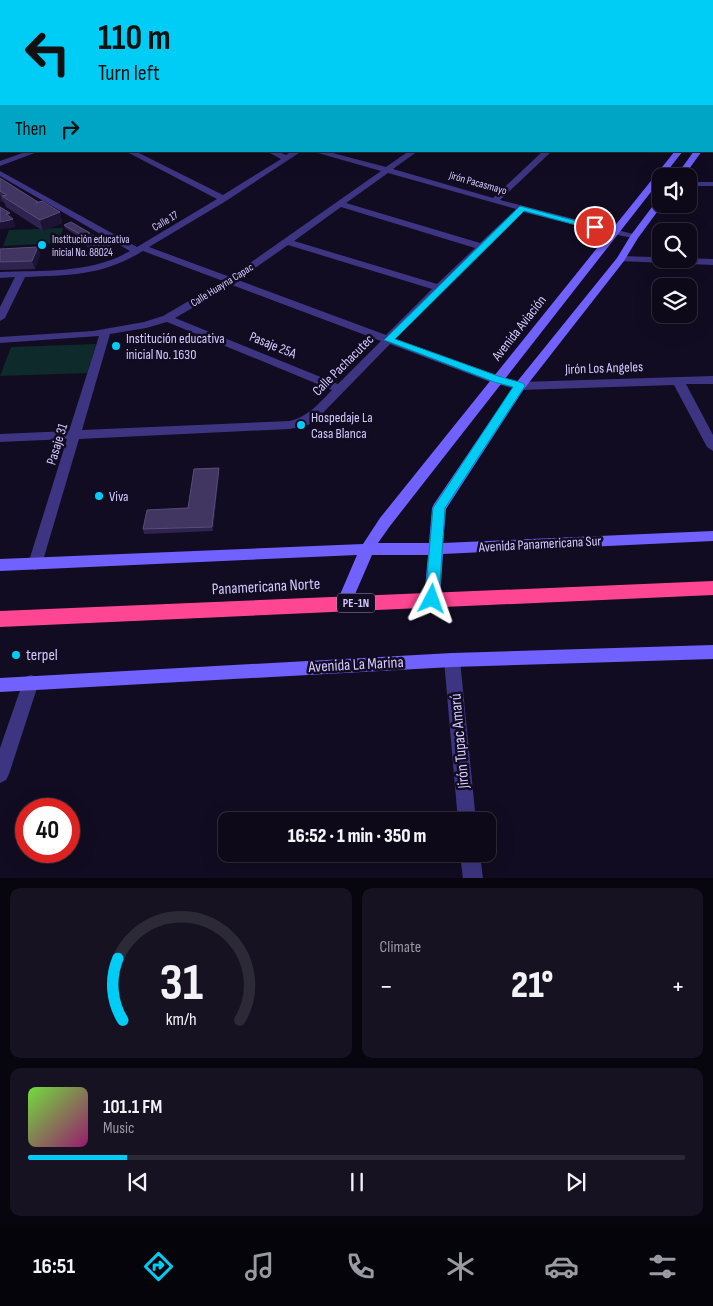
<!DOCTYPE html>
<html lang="en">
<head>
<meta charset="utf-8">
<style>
	body { margin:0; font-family:"Sofia Sans Condensed",sans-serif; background:#161222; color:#f1f3f6; height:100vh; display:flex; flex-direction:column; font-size:19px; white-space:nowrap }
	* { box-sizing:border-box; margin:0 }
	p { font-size:16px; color:#9a9aa2 }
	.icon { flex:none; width:28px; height:28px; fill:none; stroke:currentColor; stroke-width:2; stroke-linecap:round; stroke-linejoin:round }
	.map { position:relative; height:878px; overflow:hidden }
	.details { display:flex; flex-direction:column; gap:10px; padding:10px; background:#07050e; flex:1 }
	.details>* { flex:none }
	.top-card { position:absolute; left:0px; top:0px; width:714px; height:152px; box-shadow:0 5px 20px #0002,0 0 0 1px #2d2a38; background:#00cdf6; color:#111; overflow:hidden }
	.controls { position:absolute; left:652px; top:168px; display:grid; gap:10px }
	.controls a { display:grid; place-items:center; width:45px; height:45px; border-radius:10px; background:#0d0919; box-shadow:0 5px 20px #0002,0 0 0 1px #2d2a38; font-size:25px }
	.speed { position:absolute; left:15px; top:798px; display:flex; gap:10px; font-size:25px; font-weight:700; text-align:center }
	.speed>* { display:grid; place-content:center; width:65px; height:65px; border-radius:50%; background:#0d0919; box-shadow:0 5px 20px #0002,0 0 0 1px #2d2a38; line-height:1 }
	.speed .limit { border:8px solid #d22; background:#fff; color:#111 }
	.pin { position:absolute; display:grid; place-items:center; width:42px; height:42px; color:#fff; margin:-21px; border:2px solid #fff; border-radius:50%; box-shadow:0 1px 5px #0007 }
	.me { position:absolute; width:55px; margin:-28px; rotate:4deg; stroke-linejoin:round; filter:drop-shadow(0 0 4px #0008) }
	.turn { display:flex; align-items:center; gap:18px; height:105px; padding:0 15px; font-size:22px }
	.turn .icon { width:65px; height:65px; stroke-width:2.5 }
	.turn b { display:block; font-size:35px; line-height:42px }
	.then { display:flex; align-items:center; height:48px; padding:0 15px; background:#0003; gap:10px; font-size:19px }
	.big { font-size:38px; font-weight:800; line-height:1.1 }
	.details .tile { flex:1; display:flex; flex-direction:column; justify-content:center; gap:8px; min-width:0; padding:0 18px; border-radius:10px; background:#161222 }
	.details .dial { align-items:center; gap:0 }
	.dial svg { height:130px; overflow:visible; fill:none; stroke:#2d2a38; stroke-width:7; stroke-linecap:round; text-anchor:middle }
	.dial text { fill:#f1f3f6; stroke:none }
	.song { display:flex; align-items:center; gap:15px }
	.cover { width:60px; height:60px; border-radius:8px; background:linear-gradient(135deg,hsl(100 70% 55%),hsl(320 70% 35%)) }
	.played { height:5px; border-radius:2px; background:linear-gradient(90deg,#00cdf6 15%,#2d2a38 15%) }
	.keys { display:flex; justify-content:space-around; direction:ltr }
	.heat { display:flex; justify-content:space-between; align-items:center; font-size:28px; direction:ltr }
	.details .tiles { flex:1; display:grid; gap:10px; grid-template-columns:1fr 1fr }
	.tile:last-child { grid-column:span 2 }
	.trip { position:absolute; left:218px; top:812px; width:278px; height:50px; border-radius:10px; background:#0d0919; box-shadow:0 5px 20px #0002,0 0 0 1px #2d2a38; font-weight:800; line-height:50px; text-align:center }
	.dock { display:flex; height:80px; justify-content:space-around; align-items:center; background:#05040a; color:#9a9aa2 }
	.dock .icon { width:35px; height:35px }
	.dock .on { color:#00cdf6 }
	.dock b { font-size:22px; color:#f1f3f6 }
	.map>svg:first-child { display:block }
</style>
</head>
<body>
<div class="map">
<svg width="713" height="879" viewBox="0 0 713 879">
	<rect width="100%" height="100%" fill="#110c21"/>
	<!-- green -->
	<g fill="#0f2a2b">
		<path d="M63,228L59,243L3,246L9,230Z"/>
		<path d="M96,344L87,373L0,376L11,347Z"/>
	</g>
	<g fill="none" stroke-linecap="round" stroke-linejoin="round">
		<!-- street -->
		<g fill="#3d3581" fill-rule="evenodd">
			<path d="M340,0H350L351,1H342Z"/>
			<path d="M513,0H519L520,1H514Z"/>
			<path d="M577,0H583L584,1H578Z"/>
			<path d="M628,0H634L635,1H629Z"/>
			<path d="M679,0H686L687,1H680Z"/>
			<rect x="712" y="34" width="1" height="4"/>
			<rect x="712" y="59" width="1" height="4"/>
			<rect x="712" y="87" width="1" height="4"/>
			<rect x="712" y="118" width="1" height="4"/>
			<rect x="0" y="127" width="1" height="4"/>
			<path d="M28,151H40L0,166V161Z"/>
			<path d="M125,151H135L223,195L281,159L266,151H277L286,155L292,151H302L226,201L149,247L230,277L381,171L311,151H325L386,167L409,151H418L393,169L493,198L543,151H552L500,200L637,235V239L594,230L523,212L395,339L501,377L520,382L713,376V384H686L713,435V451L707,447L674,385L520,390L493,383L390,344L317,419L308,425L290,429L79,439L42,564L40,568L35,570L30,568L28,564L67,439L0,442V434L69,431L99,336L0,343V337L93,331L144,322L163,316L223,281L143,251C102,276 70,275 25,277L5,318L0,321V307L15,277L0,278V272C44,270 91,274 130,251L0,176V171L137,247L217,199ZM388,173L516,209L480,243L346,203ZM341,207L475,248L437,284L294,241ZM288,245L432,289L386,335L238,280ZM232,285L381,341L338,384L175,318ZM167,322L332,390C319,403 308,417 290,421L82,430L110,334L146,328Z"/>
			<rect x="689" y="182" width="24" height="4"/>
			<path d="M621,256L713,259V265L618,261V257Z"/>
			<path d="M452,653L458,655L460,660L476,821H458L444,660L446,655Z"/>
			<path d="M31,675L37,677L39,682L9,774L6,780L0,783V748L23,682L25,677Z"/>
			<path d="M460,854H480L483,879H463Z"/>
		</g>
		<!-- secondary -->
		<g fill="#7162ff" fill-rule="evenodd">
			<rect x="0" y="32" width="1" height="4"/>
			<rect x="0" y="44" width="1" height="4"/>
			<rect x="712" y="107" width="1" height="4"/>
			<path d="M713,128V133H712V128Z"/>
			<path d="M675,151H683L390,526L378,543H429L432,508L434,504L516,383L617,258L631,235L658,199L661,198V204H663L638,238L624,261L524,389L446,509L443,543L713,531V541L443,554L440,599L437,603L432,605L427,603L424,599L428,555H372L349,608L344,610L339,608L336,604L357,555L0,571V559L363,544L380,518Z"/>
			<path d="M694,151H702L684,176H676Z"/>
			<path d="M713,645V659L452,667L0,692V678L452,653Z"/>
		</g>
		<!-- highway -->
		<path fill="#ff4692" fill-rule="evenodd" d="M713,581V595L0,627V611Z"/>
	</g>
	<!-- wall -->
	<g fill="#2f244f">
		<path d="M0,178L38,202L60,212L62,223L43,231L6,207L4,202L2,201L0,202Z"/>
		<path d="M64,225L90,233V236L110,246L111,250L99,255L87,247L86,243L89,242L87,241V239L84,240L65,228Z"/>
		<path d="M38,247L40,255L35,269L0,270V249Z"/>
		<path d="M219,472L213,531L144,534L143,529L188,508Z"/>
	</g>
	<!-- shaded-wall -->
	<g fill="#1c1335">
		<path d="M0,194L2,201L0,202Z"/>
		<path d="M60,212L62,223L43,231L40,220Z"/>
		<path d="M10,213L12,219H13L16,226L12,228L0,229V222L6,214Z"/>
		<path d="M90,233V237L86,238L87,239L84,240L83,236Z"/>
		<path d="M110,246L111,250L99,255L98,251Z"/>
		<path d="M38,247L40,255L35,269L32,261Z"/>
		<path d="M219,468V472L213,531L212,527Z"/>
	</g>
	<!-- building -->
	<g fill="#413662" stroke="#584d7b">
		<path d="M0,178L38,202L36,203L42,201L60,212L40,220L2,196L7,195L0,191Z"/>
		<path d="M0,207L10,213L6,214L13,219L10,220L0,222Z"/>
		<path d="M71,222L90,233L83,236L64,225Z"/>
		<path d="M92,235L110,246L98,251L86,243L92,241L86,238Z"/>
		<path d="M38,247L32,261L0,262V249Z"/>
		<path d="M219,468L212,527L143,529L147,510L188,508L194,469Z"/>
	</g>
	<!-- route -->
	<path fill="#00cdf6" stroke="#0085a0" d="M520,206L599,227L595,230L524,211L395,339L501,377L523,383L525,386L445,508L439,599L436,603L432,604L427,603L425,599L433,508L513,387L494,382L384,340Z"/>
	<!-- markers -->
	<g fill="#00cdf6" stroke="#110c21" stroke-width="2">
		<circle cx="42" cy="245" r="5"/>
		<circle cx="116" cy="346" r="5"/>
		<circle cx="301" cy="425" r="5"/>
		<circle cx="99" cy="496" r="5"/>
		<circle cx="16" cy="655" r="5"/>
	</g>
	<g text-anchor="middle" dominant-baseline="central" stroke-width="5" stroke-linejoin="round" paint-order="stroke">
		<!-- far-street labels -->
		<g font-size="11" fill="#d5cbff" stroke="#110c21">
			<text transform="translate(478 183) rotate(16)">Jirón Pacasmayo</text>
			<text transform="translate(165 221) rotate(-31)">Calle 17</text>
			<text transform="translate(222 285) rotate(-32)">Calle Huayna Capac</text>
		</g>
		<!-- far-poi labels -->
		<g font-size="11" fill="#d5cbff" stroke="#110c21" text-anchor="start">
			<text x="52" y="239">Institución educativa<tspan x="52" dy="13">inicial No. 88024</tspan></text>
		</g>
		<!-- shield labels -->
		<rect fill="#110c21" stroke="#9a92bc" stroke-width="1" x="337" y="593.5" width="38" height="19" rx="4"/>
		<g font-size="12" font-weight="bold" fill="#d5cbff">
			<text x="356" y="603">PE-1N</text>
		</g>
		<!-- street labels -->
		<g font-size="14" fill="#d5cbff" stroke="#110c21">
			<text transform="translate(519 328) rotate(-52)">Avenida Aviación</text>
			<text transform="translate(273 345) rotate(22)">Pasaje 25A</text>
			<text transform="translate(343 365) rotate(-45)">Calle Pachacutec</text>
			<text transform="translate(604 368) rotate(-2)">Jirón Los Angeles</text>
			<text transform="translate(57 444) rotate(-73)">Pasaje 31</text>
			<text transform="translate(540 544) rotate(-3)">Avenida Panamericana Sur</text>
		</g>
		<!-- poi labels -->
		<g font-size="14" fill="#d5cbff" stroke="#110c21" text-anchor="start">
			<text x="126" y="338">Institución educativa<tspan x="126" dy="16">inicial No. 1630</tspan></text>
			<text x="311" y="417">Hospedaje La<tspan x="311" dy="16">Casa Blanca</tspan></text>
			<text x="109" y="496">Viva</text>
		</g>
		<!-- near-street labels -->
		<g font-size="16" fill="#d5cbff" stroke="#110c21">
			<text transform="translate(266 587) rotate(-3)">Panamericana Norte</text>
			<text transform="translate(356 665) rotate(-3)">Avenida La Marina</text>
			<text transform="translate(460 741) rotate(-95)">Jirón Tupac Amarú</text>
		</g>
		<!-- near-poi labels -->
		<g font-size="16" fill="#d5cbff" stroke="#110c21" text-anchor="start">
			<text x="26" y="655">terpel</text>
		</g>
	</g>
</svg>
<div class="controls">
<a><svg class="icon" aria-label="sound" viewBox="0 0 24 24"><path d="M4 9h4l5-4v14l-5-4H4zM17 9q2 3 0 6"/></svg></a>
<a><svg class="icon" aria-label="search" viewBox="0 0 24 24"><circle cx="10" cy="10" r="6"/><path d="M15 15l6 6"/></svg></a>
<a><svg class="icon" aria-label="layers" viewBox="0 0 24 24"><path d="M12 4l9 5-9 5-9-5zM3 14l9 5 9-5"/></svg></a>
</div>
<div class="speed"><div class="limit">40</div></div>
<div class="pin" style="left:595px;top:227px;background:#d93025"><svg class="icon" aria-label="arrive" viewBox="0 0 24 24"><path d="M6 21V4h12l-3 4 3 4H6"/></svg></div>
<svg class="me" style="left:432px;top:599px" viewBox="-20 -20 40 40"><path d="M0-17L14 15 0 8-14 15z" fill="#00cdf6" stroke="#fff" stroke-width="4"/></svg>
<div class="trip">16:52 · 1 min · 350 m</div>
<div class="top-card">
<div class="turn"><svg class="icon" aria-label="left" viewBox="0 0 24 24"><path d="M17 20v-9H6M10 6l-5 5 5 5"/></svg><div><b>110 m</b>Turn left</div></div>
<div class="then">Then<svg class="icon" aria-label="right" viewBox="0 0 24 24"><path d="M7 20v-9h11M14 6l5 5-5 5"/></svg></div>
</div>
</div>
<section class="details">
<div class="tiles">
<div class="tile dial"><svg viewBox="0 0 100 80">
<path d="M14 69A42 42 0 1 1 86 69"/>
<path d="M14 69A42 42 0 0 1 11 31" stroke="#00cdf6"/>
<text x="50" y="56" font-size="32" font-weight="700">31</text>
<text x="50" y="72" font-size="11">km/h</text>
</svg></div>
<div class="tile"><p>Climate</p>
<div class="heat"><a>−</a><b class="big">21°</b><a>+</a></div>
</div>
<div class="tile">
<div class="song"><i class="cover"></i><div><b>101.1 FM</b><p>Music</p></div></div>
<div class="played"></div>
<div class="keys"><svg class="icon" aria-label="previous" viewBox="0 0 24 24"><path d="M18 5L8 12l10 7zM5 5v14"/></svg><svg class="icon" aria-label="pause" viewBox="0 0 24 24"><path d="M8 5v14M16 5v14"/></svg><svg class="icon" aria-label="next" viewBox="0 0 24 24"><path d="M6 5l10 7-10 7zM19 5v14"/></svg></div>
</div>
</div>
</section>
<nav class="dock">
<b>16:51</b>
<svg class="icon on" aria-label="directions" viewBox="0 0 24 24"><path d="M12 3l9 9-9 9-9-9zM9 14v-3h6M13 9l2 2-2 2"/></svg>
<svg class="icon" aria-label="music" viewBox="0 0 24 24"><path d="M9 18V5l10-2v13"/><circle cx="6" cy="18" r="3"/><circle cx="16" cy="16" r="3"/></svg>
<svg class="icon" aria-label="phone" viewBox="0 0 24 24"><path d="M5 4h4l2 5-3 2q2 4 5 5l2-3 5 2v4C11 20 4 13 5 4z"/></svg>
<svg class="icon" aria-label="climate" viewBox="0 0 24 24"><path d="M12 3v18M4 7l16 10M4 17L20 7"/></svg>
<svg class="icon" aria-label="car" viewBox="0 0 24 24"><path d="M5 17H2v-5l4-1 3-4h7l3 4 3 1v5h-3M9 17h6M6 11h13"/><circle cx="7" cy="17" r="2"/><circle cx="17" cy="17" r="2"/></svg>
<svg class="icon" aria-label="filters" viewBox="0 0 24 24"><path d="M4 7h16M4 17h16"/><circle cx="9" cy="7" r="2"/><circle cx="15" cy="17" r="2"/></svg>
</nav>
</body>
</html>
